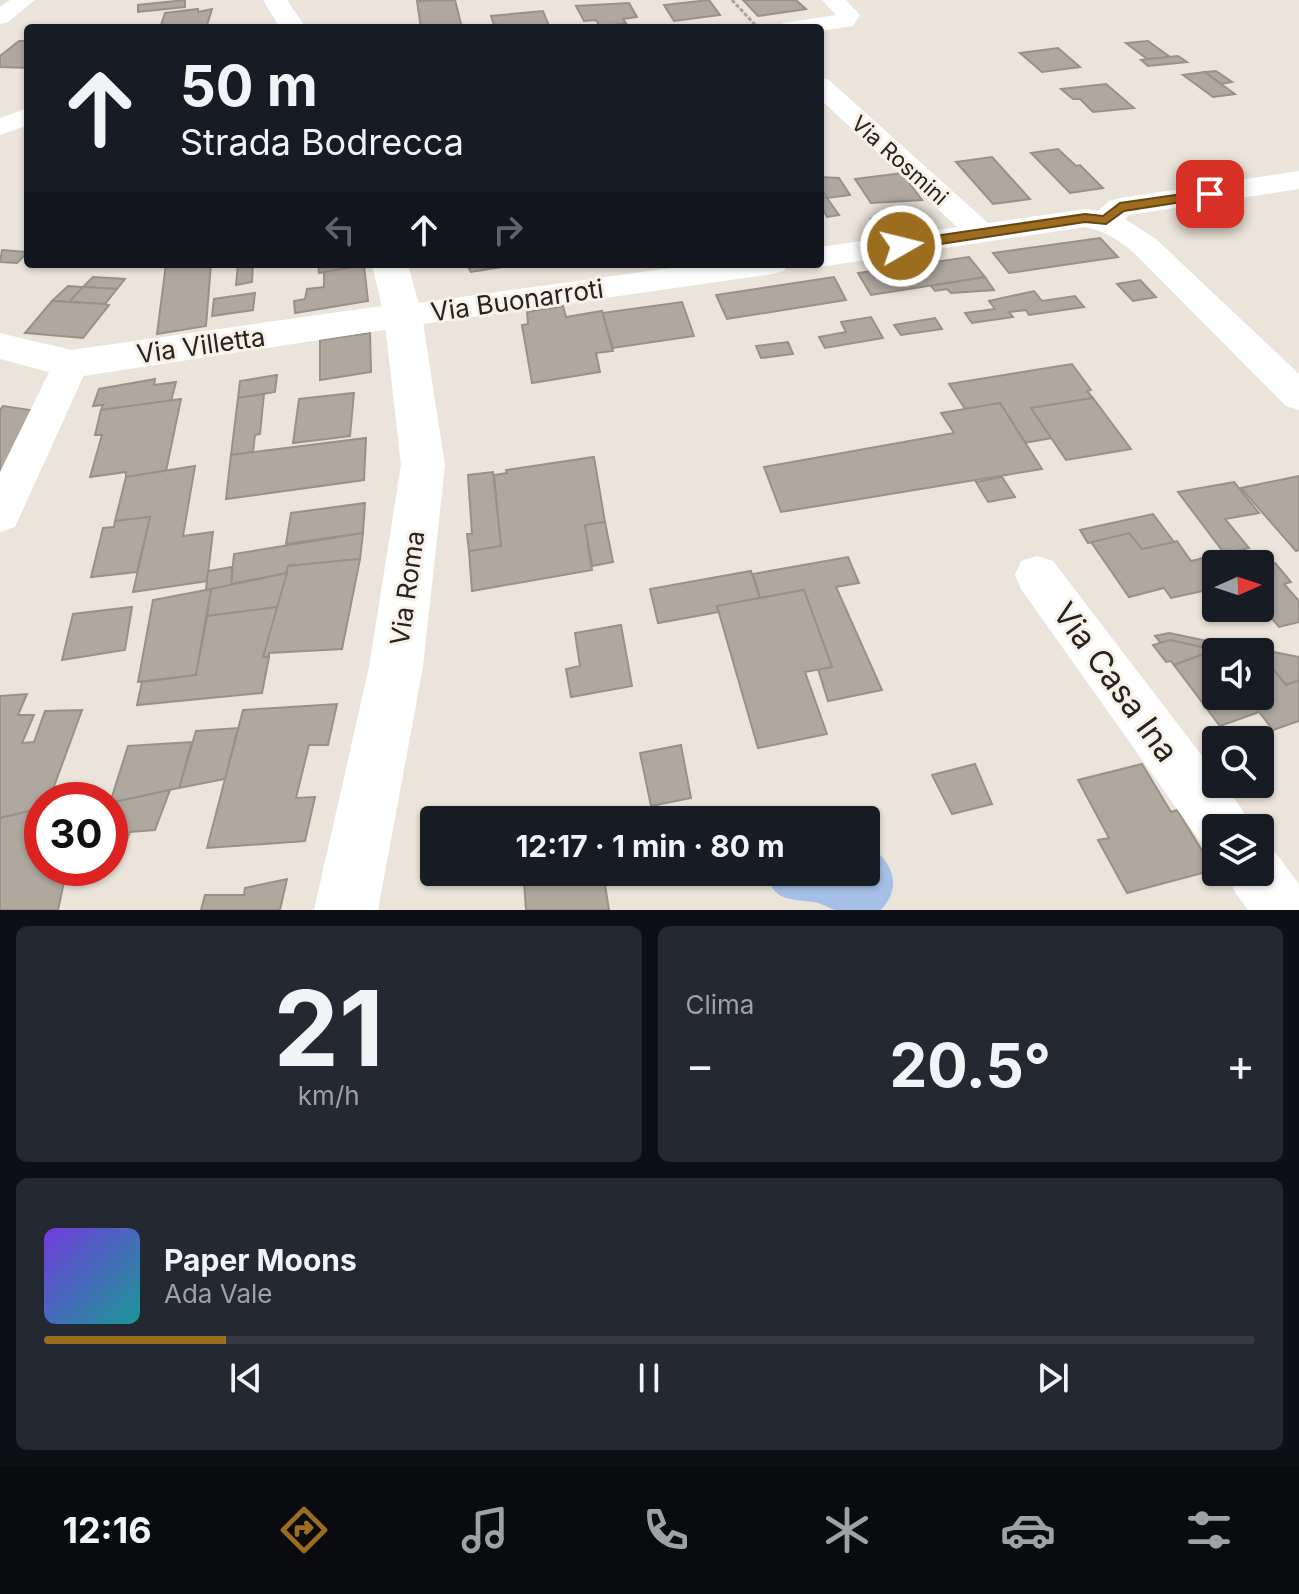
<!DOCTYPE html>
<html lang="it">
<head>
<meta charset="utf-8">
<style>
	body { margin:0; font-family:Inter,sans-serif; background:#242831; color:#f1f3f6; height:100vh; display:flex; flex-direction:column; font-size:30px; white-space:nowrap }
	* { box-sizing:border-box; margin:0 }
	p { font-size:26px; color:#9ea1a6 }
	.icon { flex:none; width:44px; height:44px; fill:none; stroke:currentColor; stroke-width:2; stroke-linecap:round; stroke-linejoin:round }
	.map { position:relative; height:910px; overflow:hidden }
	.drawer { display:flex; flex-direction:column; gap:16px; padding:16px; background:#0d0f14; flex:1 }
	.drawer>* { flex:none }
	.top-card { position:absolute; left:24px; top:24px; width:800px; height:244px; border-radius:8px; box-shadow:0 2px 6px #0004; background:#171b24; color:#f1f3f6; overflow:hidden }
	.needle { width:52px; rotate:87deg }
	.tools { position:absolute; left:1202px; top:550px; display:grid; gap:16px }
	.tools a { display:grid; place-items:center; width:72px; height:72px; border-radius:8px; background:#171b24; box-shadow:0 2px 6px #0004; font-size:40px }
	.speed { position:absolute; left:24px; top:782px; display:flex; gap:16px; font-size:40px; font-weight:700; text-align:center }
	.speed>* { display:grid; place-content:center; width:104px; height:104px; border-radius:50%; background:#171b24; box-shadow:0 2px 6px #0004; line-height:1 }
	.speed .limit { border:12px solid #d22; background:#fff; color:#111 }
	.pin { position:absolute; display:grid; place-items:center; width:68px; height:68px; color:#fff; margin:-34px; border-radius:16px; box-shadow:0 4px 12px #0006 }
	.me { position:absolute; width:88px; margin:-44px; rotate:82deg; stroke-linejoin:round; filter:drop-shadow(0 0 6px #0008) }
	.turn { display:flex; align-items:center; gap:28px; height:168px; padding:0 24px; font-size:36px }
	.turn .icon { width:104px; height:104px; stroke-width:2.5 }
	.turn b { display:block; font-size:56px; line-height:68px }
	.lanes { display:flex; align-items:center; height:76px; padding:0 24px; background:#0003; justify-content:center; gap:40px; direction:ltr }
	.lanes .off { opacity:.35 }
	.big { font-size:60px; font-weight:700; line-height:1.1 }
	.drawer .card { flex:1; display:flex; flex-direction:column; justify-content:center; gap:12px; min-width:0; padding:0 28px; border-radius:12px; background:#242831 }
	.drawer .dial { align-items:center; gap:0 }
	.dial b { font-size:104px; line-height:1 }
	.song { display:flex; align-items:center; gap:24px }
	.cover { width:96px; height:96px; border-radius:12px; background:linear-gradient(135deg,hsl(260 70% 55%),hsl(180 70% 35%)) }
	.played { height:8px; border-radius:4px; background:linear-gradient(90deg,#9c6c1f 15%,#363941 15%) }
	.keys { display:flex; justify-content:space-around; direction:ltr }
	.heat { display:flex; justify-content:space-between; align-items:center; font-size:44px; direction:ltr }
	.drawer .tiles { flex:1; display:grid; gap:16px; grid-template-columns:1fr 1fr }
	.card:last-child { grid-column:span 2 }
	.trip { position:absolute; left:420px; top:806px; width:460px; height:80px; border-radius:8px; background:#171b24; box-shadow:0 2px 6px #0004; font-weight:700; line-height:80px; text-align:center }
	.dock { display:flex; height:128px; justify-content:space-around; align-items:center; background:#090b0e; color:#9ea1a6 }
	.dock .icon { width:56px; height:56px }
	.dock .on { color:#9c6c1f }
	.dock b { font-size:36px; color:#f1f3f6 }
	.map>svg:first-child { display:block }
</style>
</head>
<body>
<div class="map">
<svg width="1299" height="910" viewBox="0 0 1299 910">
	<rect width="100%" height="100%" fill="#eae4da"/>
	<!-- water -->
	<path fill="#a6bfe6" d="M866,843C890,859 905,885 881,910C866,910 851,910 837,910C829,909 822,903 813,902C791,899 770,901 768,872H866Z"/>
	<!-- building -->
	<g fill="#aea89f" stroke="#989189" stroke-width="2">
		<path d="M185,0V7L138,12V5Z"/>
		<path d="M455,0L462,28H421L417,1Z"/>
		<path d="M709,0L720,15L674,21L664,5Z"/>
		<path d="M743,0H796L806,9L758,16Z"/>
		<path d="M629,3L637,17L623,19L626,23L614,25H599L596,20L584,21L576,6Z"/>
		<path d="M198,9V12L212,9L207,25L160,28L165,13Z"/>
		<path d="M543,11L549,26L538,28H495L491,16Z"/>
		<path d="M19,41H28V68L0,67V56Z"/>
		<path d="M1148,41L1170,57L1147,59L1126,43Z"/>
		<path d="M1058,48L1080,67L1042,72L1020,53Z"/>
		<path d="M1178,56L1187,62L1148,66L1141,60Z"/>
		<path d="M1216,71L1232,82L1221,84L1205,72Z"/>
		<path d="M1205,72L1221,84L1235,94L1213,97L1183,75Z"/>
		<path d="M1106,84L1134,108L1093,112L1080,99H1073L1061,89Z"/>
		<path d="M1058,149L1076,166L1080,165L1103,188L1070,193L1031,153Z"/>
		<path d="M992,157L1030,199L993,204L956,162Z"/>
		<path d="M902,173L922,200L871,203L855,179Z"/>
		<path d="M820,177L839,178L850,195L827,198L820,187Z"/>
		<path d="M827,197V198L839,215L827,217L820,204V198Z"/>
		<path d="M883,217L892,231L880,232L871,219Z"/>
		<path d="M1100,238L1118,257L1009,273L993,253Z"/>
		<path d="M2,250L28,252L17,263L0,262Z"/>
		<path d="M969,257L985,277L871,295L858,273Z"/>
		<path d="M166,264H211L206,326L157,334Z"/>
		<path d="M238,264H253L252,282L236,285Z"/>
		<path d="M318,264H364V265L319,273Z"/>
		<path d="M466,264H508L509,266L471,272Z"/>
		<path d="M364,265L368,301L295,313L294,301L305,299L307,289L324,287V272Z"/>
		<path d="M93,277L125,279L117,289L83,287Z"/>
		<path d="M834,277L846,300L727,319L716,295Z"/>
		<path d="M985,277L994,290L951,293L947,289L935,291L931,286Z"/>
		<path d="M1140,280L1156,297L1133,301L1117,284Z"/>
		<path d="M68,286L83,287L69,302L52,301Z"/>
		<path d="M83,287L117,289L105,304L69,302Z"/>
		<path d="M1034,291L1042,301L1075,296L1084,307L1029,315L1026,310L1009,312L1013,317L972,323L965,313L995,309L989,301Z"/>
		<path d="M255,293L253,310L212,316L214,299Z"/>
		<path d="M52,301L105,304L109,305L83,338L25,333Z"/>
		<path d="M682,302L694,336L613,348L602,313Z"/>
		<path d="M563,306L566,317L602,311L613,351L596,353L600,372L532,383L522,325L528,324L527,312Z"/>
		<path d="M871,317L883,338L825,348L819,337L846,332L841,322Z"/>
		<path d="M935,318L942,329L901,335L894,325Z"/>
		<path d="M370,333L371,372L320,380V340Z"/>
		<path d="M788,342L793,354L761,358L756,346Z"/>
		<path d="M1072,364L1091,390L1087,391L1093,398L1031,408L1052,438L1025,443L1000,403L965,409L949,384Z"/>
		<path d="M277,375L275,392L238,398L240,381Z"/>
		<path d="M155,379L154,385L176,382L171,401L101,410L103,405L93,406L99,389Z"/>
		<path d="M354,393L350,436L293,443L299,399Z"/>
		<path d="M264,394L260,434L255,435L253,452L231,455L238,398Z"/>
		<path d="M1093,398L1131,449L1066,460L1031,408Z"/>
		<path d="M181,399L166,471L126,477V472L90,477L102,435H95L101,410Z"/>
		<path d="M1000,403L1042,469L781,512L764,467L954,433L941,413Z"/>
		<path d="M3,406L43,412L0,476V410Z"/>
		<path d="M366,438L364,480L226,499L231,455Z"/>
		<path d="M594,457L605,522L585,525L592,570L472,591L469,551L501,546L494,475L507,473L506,470Z"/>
		<path d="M195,466L183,536L213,532L207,581L133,592L150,517L115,521L126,477Z"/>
		<path d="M493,472L501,546L469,551L467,534H472L468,475Z"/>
		<path d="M1299,476V550L1296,551L1241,488Z"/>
		<path d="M1002,477L1015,497L988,502L976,482Z"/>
		<path d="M1234,482L1259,513L1225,519L1249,548L1226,553L1236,564H1216V601L1207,590L1171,598L1164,588L1129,597L1091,542L1129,533L1142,549L1177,541L1191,561L1224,553L1178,492Z"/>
		<path d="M365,503L363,533L286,544L291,513Z"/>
		<path d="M1153,514L1174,542L1142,549L1129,533L1088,543L1080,530Z"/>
		<path d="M150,517L137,572L91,577L103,528L114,527L115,521Z"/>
		<path d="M605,522L613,562L592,566L585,525Z"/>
		<path d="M363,533L360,559L288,566L287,573L231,584L234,554Z"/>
		<path d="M848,557L859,583L836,587L882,690L828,701L818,669L832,667L804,590L760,598L753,574Z"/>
		<path d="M360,559L342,649L269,653V657H263L288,566Z"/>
		<path d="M1275,563L1291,582L1284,584L1299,601V622L1279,627L1260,604V566Z"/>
		<path d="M232,567L231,585L206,590L208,571Z"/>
		<path d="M751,571L760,598L717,606L719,612L658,623L650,589Z"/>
		<path d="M287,573L277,607L207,616L211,589Z"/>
		<path d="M211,589L196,675L138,682L153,600Z"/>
		<path d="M804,590L832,667L805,672L827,734L758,748L717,606Z"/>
		<path d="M132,607L125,650L62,660L73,614Z"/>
		<path d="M277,607L263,657H269L262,693L137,705L142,682L196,675L207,616Z"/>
		<path d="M621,625L632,686L571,697L566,669L580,666L575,633Z"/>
		<path d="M1169,633L1207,641L1215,650L1170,640L1161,643L1155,636Z"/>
		<path d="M1170,640L1215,650L1174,665L1171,661L1166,662L1153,645Z"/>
		<path d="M1237,645L1299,657V680L1286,685L1267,662L1260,665V652L1215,650Z"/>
		<path d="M1215,650L1216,696H1260V665L1267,662L1286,685L1299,680V721L1273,730L1259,712L1220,726L1174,665Z"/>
		<path d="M27,694L18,715H34L22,743L34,742L45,711L82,710L49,800H42V808L0,818V696Z"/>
		<path d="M337,704L328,745H309L296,798L315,797L305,841L207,848L243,710Z"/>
		<path d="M238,728L225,779L179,788L196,731Z"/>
		<path d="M192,742L179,788L110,803L128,746Z"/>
		<path d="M681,745L691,798L651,806L640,753Z"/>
		<path d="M975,764L992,804L952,814L932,775Z"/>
		<path d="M1142,764L1171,812L1177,810L1214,870L1127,893L1098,840L1109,838L1078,780Z"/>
		<path d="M170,790L155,830L130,832L122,853L110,860V803Z"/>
		<path d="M42,808V868H67L58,910H0V818Z"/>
		<path d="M568,872H603L609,910H526L524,881Z"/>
		<path d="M287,879L280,910H201L205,895H244L245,888Z"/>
	</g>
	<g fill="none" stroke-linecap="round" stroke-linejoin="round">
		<!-- path -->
		<path stroke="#a9a49c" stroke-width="3" stroke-dasharray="4 2" stroke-linecap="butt" d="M732,0L758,28"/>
		<!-- minor -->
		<g fill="#fff" fill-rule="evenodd">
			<path d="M10,0H35L8,22L0,24V7Z"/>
			<path d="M822,0H846L860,15L853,26L820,31V28H779L783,23L836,15Z"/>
			<path d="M820,77L829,80L988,223L1085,209L1098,211L1109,201L1120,198L1299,171V189L1129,215L1125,219L1156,239L1299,374V410L1286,406L1134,253C1119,240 1104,230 1085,227L820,267L809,264H820V247L957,227L820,99Z"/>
			<path d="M28,108V125L0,135V118Z"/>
			<path d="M700,264H789L784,271L773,274L403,327L391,324L386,316L391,308L403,305Z"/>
			<path d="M71,351L84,355L89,364L15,527L0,532V472L53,364L58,355Z"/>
			<path d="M1037,556L1053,561L1216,774V784H1223L1242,809L1250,828H1216V852L1204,847L1021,589L1015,575L1021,561Z"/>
			<path d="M1260,846L1275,852L1299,884V910H1248L1235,892L1227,872H1260Z"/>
		</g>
		<!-- tertiary -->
		<path fill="#fff" fill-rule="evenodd" d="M403,303L416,307L422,316L416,325L71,378L0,359V333L71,350Z"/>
		<!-- secondary -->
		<g fill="#fff" fill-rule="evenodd">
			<path d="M263,0H287L306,28H280Z"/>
			<path d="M372,264H408L422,316L445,465L423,667L378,910H314L369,667L401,465L384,316Z"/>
		</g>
	</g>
	<!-- route -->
	<path fill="#9c6c1f" stroke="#654614" stroke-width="2" d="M1210,190L1214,191V197L1124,211L1106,224L1085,222L901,250L894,246L901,241L1085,214L1103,216L1120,203Z"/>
	<g text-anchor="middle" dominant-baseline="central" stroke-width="6" stroke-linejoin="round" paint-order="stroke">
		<!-- far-street labels -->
		<g font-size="22" fill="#262320" stroke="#f7f1e7">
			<text transform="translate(900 160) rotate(42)">Via Rosmini</text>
		</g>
		<!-- street labels -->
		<g font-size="26" fill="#262320" stroke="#f7f1e7">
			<text transform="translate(517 300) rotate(-8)">Via Buonarroti</text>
			<text transform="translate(201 345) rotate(-8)">Via Villetta</text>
			<text transform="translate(407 588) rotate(-82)">Via Roma</text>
		</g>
		<!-- near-street labels -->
		<g font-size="32" fill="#262320" stroke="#f7f1e7">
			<text transform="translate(1116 682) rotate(54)">Via Casa Ina</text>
		</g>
	</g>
</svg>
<div class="tools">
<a><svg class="needle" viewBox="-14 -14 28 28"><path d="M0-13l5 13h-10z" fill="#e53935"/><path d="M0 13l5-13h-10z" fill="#9ea1a6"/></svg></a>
<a><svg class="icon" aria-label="sound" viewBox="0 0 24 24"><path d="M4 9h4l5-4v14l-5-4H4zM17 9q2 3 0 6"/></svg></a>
<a><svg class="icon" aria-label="search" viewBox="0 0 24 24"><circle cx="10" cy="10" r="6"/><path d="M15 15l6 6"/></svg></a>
<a><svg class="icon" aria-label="layers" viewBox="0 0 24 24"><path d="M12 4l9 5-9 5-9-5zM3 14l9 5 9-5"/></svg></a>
</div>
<div class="speed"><div class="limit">30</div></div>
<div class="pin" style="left:1210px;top:194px;background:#d93025"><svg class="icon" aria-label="arrive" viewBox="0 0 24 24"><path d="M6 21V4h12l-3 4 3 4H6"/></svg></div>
<svg class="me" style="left:901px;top:246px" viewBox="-20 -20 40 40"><circle r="17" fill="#9c6c1f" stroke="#fff" stroke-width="3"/><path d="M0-11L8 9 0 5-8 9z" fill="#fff"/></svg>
<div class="trip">12:17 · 1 min · 80 m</div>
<div class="top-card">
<div class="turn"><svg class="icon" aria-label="ahead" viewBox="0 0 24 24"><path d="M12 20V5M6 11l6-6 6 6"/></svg><div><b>50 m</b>Strada Bodrecca</div></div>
<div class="lanes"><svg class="icon off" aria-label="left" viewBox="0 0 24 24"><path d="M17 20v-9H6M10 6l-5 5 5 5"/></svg><svg class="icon" aria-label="ahead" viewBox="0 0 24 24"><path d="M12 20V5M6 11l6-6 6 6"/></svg><svg class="icon off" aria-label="right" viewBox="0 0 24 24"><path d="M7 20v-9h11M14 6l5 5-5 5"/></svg></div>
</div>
</div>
<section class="drawer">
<div class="tiles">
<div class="card dial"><b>21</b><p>km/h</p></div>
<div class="card"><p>Clima</p>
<div class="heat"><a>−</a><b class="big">20.5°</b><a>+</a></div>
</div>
<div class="card">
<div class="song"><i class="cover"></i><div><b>Paper Moons</b><p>Ada Vale</p></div></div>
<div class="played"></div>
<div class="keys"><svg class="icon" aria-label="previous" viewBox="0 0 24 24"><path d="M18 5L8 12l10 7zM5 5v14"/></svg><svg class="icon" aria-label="pause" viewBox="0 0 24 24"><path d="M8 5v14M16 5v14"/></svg><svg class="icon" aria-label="next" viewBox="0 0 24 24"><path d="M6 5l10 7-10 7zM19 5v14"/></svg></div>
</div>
</div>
</section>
<nav class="dock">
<b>12:16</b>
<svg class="icon on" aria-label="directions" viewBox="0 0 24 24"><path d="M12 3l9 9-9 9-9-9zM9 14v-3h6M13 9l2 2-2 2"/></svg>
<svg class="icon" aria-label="music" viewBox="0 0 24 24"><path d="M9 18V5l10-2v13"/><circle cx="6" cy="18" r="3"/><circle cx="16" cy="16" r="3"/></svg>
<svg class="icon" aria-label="phone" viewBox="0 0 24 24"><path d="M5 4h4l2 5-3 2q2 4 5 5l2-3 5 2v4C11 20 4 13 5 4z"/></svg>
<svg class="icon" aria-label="climate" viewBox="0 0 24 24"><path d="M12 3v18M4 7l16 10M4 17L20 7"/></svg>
<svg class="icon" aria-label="car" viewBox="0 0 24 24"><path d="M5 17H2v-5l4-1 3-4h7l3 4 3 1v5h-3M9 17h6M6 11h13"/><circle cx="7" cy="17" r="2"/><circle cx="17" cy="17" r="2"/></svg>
<svg class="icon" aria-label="filters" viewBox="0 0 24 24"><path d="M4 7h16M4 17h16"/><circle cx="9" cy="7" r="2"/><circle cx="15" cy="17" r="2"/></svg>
</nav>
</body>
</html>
